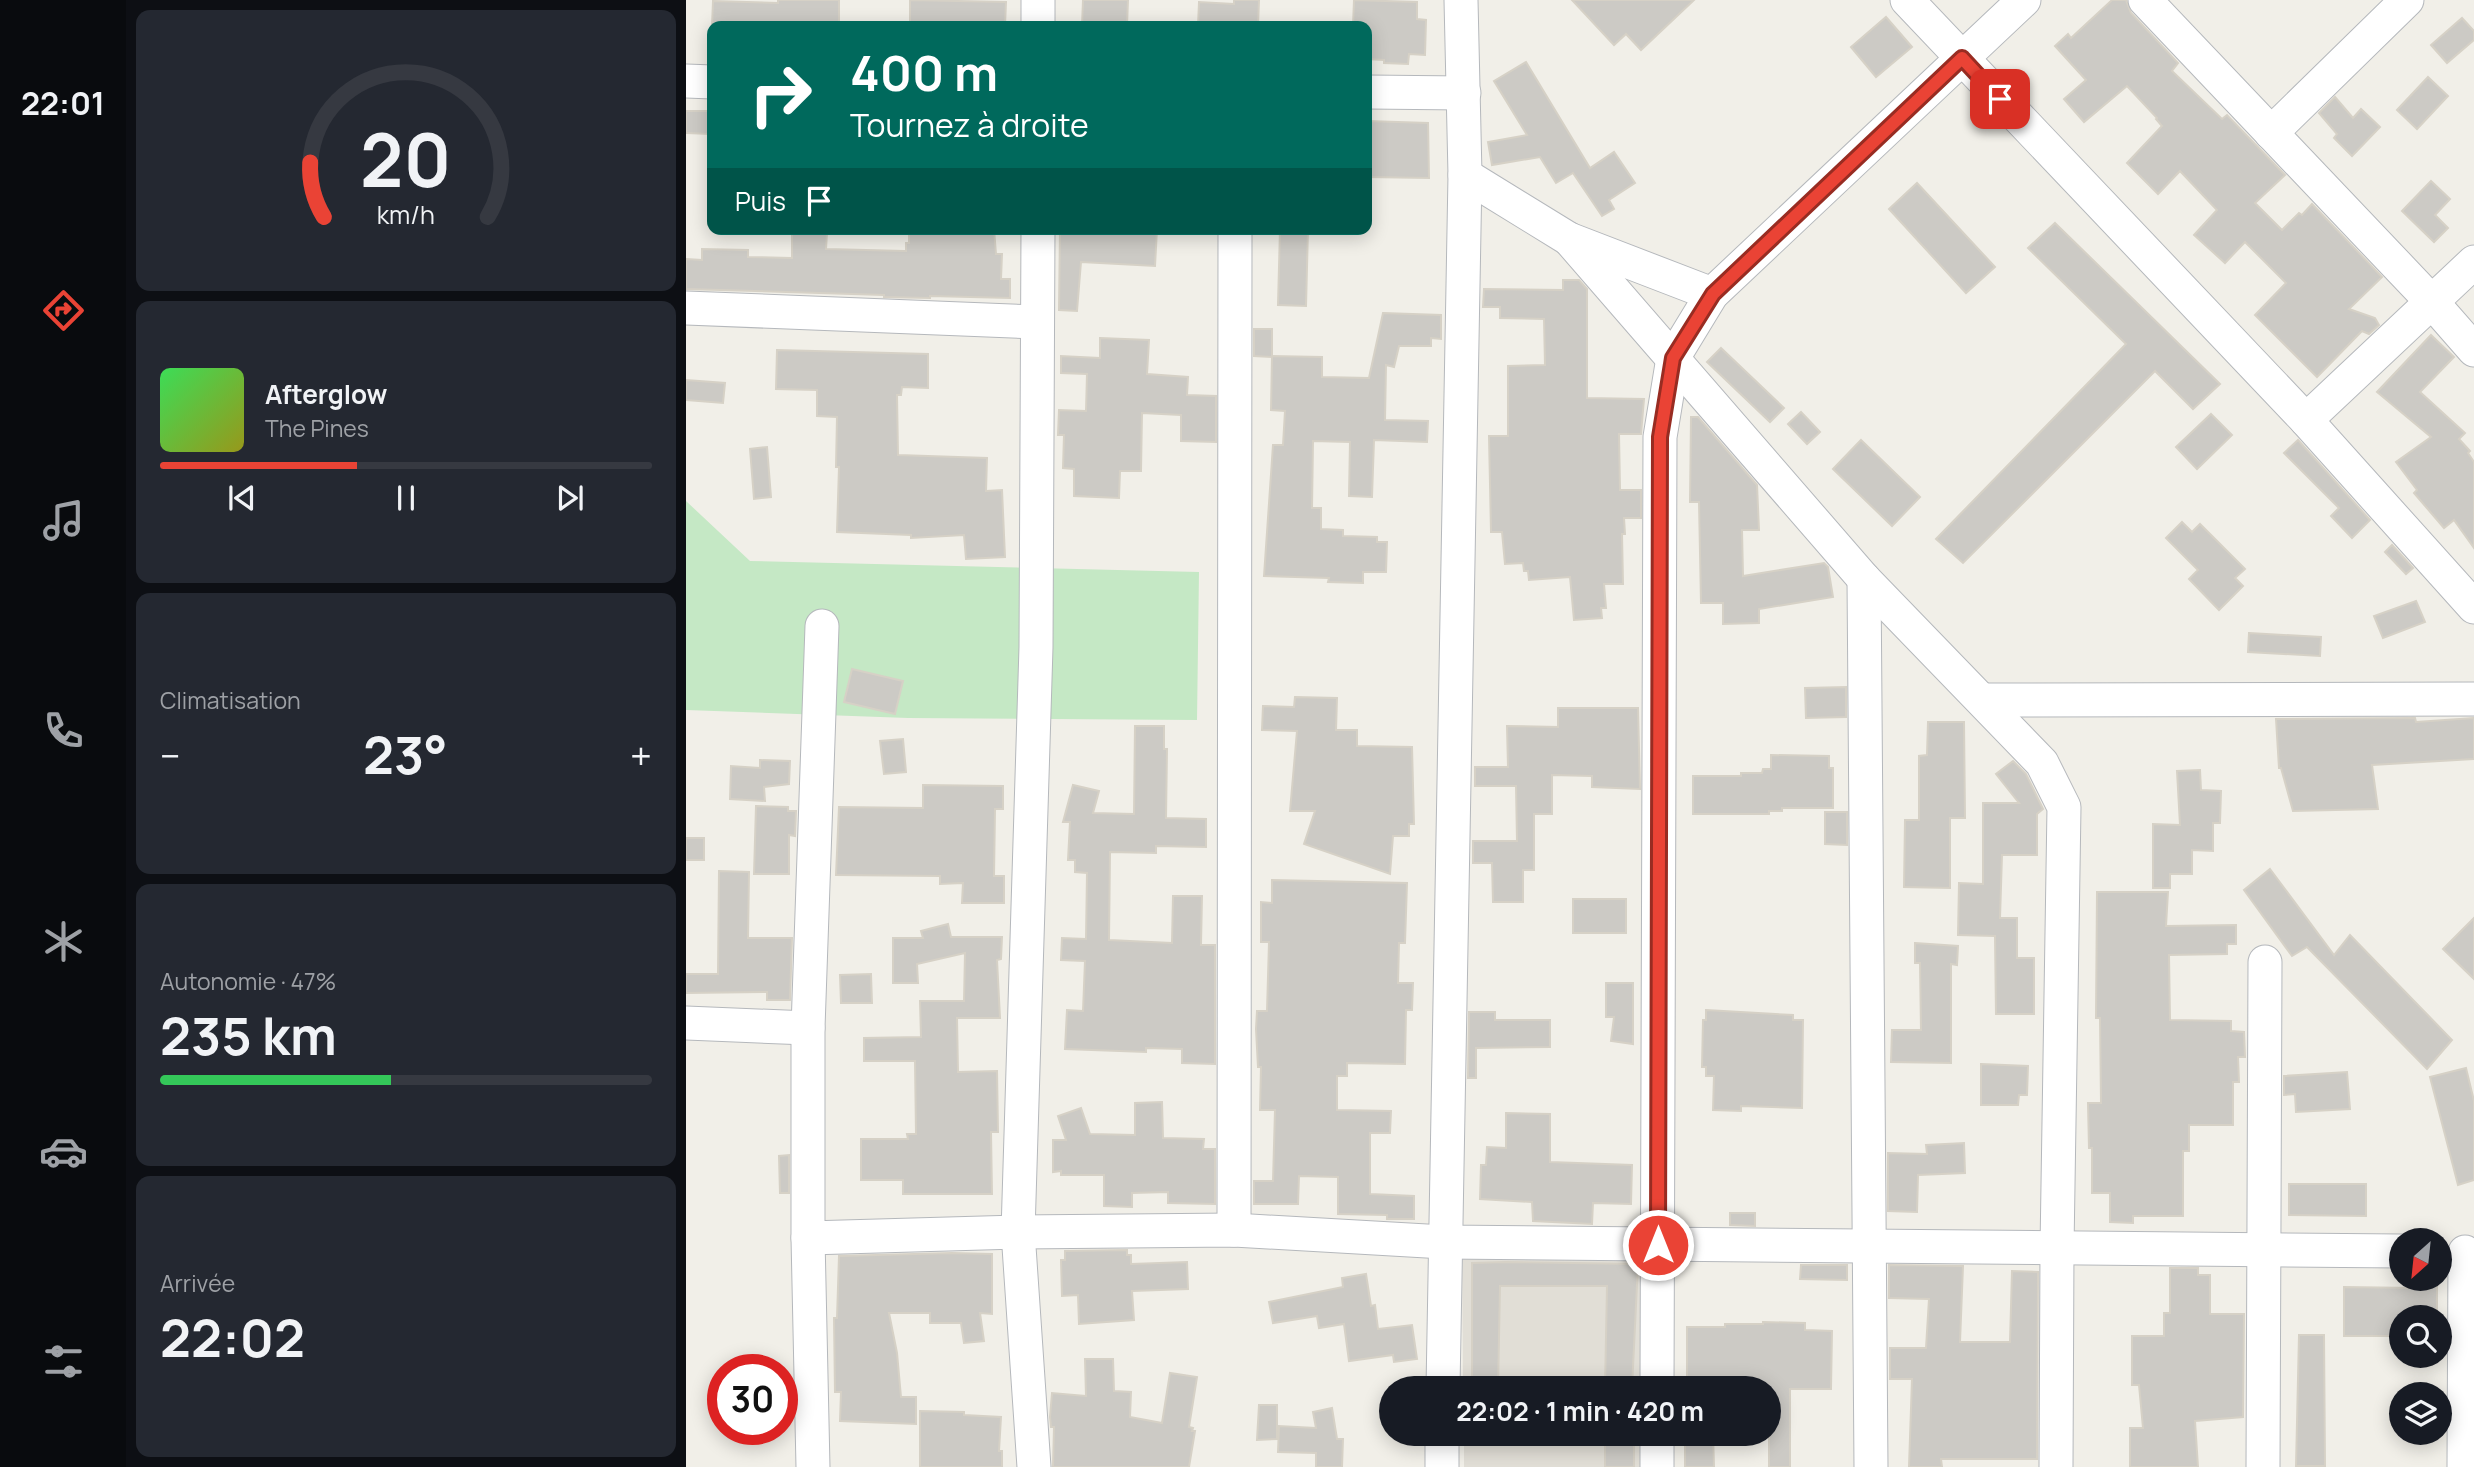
<!DOCTYPE html>
<html lang="fr">
<head>
<meta charset="utf-8">
<style>
	body { margin:0; font-family:Manrope,sans-serif; background:#242831; color:#f1f3f6; height:100vh; display:flex; flex-direction:column; font-size:26px; white-space:nowrap }
	* { box-sizing:border-box; margin:0 }
	p { font-size:23px; color:#9ea1a6 }
	.icon { flex:none; width:38px; height:38px; fill:none; stroke:currentColor; stroke-width:2; stroke-linecap:round; stroke-linejoin:round }
	.map { position:relative; flex:1; overflow:hidden }
	.drawer { display:flex; flex-direction:column; gap:10px; padding:10px; background:#0d0f14; width:560px }
	.drawer>* { flex:none }
	.top-card { position:absolute; left:21px; top:21px; width:665px; height:214px; border-radius:14px; box-shadow:0 4px 18px #0003; background:#00695c; color:#fff; overflow:hidden }
	.needle { width:46px; rotate:207deg }
	.buttons { position:absolute; left:1703px; top:1228px; display:grid; gap:14px }
	.buttons a { display:grid; place-items:center; width:63px; height:63px; border-radius:50%; background:#171b24; box-shadow:0 4px 18px #0003; font-size:35px }
	.speed { position:absolute; left:21px; top:1354px; display:flex; gap:14px; font-size:35px; font-weight:700; text-align:center }
	.speed>* { display:grid; place-content:center; width:91px; height:91px; border-radius:50%; background:#171b24; box-shadow:0 4px 18px #0003; line-height:1 }
	.speed .limit { border:10px solid #d22; background:#fff; color:#111 }
	.pin { position:absolute; display:grid; place-items:center; width:60px; height:60px; color:#fff; margin:-30px; border-radius:14px; box-shadow:0 4px 10px #0006 }
	.me { position:absolute; width:77px; margin:-38px; rotate:0deg; stroke-linejoin:round; filter:drop-shadow(0 0 5px #0008) }
	.turn { display:flex; align-items:center; gap:24px; height:147px; padding:0 28px; font-size:32px }
	.turn .icon { width:91px; height:91px; stroke-width:2.5 }
	.turn b { display:block; font-size:49px; line-height:60px }
	.then { display:flex; align-items:center; height:66px; padding:0 28px; background:#0003; gap:14px; font-size:26px }
	.big { font-size:52px; font-weight:700; line-height:1.1 }
	.drawer .tile { flex:1; display:flex; flex-direction:column; justify-content:center; gap:10px; min-width:0; padding:0 24px; border-radius:14px; background:#242831 }
	.drawer .dial { align-items:center; gap:0 }
	.dial svg { height:182px; overflow:visible; fill:none; stroke:#363941; stroke-width:7; stroke-linecap:round; text-anchor:middle }
	.dial text { fill:#f1f3f6; stroke:none }
	.song { display:flex; align-items:center; gap:21px }
	.cover { width:84px; height:84px; border-radius:10px; background:linear-gradient(135deg,hsl(130 70% 55%),hsl(60 70% 35%)) }
	.played { height:7px; border-radius:4px; background:linear-gradient(90deg,#ea4335 40%,#363941 40%) }
	.keys { display:flex; justify-content:space-around; direction:ltr }
	.heat { display:flex; justify-content:space-between; align-items:center; font-size:38px; direction:ltr }
	.charge { height:10px; border-radius:5px; background:linear-gradient(90deg,#34c759 47%,#363941 0) }
	.trip { position:absolute; left:693px; top:1376px; width:402px; height:70px; border-radius:35px; background:#171b24; box-shadow:0 4px 18px #0003; font-weight:700; line-height:70px; text-align:center }
	main { display:flex; flex:1; min-height:0 }
	.tabs { display:flex; flex-direction:column; width:126px; justify-content:space-around; align-items:center; background:#090b0e; color:#9ea1a6 }
	.tabs .icon { width:49px; height:49px }
	.tabs .selected { color:#ea4335 }
	.tabs b { font-size:32px; color:#f1f3f6 }
	.map>svg:first-child { display:block }
</style>
</head>
<body>
<main>
<nav class="tabs">
<b>22:01</b>
<svg class="icon selected" aria-label="directions" viewBox="0 0 24 24"><path d="M12 3l9 9-9 9-9-9zM9 14v-3h6M13 9l2 2-2 2"/></svg>
<svg class="icon" aria-label="music" viewBox="0 0 24 24"><path d="M9 18V5l10-2v13"/><circle cx="6" cy="18" r="3"/><circle cx="16" cy="16" r="3"/></svg>
<svg class="icon" aria-label="phone" viewBox="0 0 24 24"><path d="M5 4h4l2 5-3 2q2 4 5 5l2-3 5 2v4C11 20 4 13 5 4z"/></svg>
<svg class="icon" aria-label="climate" viewBox="0 0 24 24"><path d="M12 3v18M4 7l16 10M4 17L20 7"/></svg>
<svg class="icon" aria-label="car" viewBox="0 0 24 24"><path d="M5 17H2v-5l4-1 3-4h7l3 4 3 1v5h-3M9 17h6M6 11h13"/><circle cx="7" cy="17" r="2"/><circle cx="17" cy="17" r="2"/></svg>
<svg class="icon" aria-label="filters" viewBox="0 0 24 24"><path d="M4 7h16M4 17h16"/><circle cx="9" cy="7" r="2"/><circle cx="15" cy="17" r="2"/></svg>
</nav>
<section class="drawer">
<div class="tile dial"><svg viewBox="0 0 100 80">
<path d="M14 69A42 42 0 1 1 86 69"/>
<path d="M14 69A42 42 0 0 1 8 45" stroke="#ea4335"/>
<text x="50" y="56" font-size="32" font-weight="700">20</text>
<text x="50" y="72" font-size="11">km/h</text>
</svg></div>
<div class="tile">
<div class="song"><i class="cover"></i><div><b>Afterglow</b><p>The Pines</p></div></div>
<div class="played"></div>
<div class="keys"><svg class="icon" aria-label="previous" viewBox="0 0 24 24"><path d="M18 5L8 12l10 7zM5 5v14"/></svg><svg class="icon" aria-label="pause" viewBox="0 0 24 24"><path d="M8 5v14M16 5v14"/></svg><svg class="icon" aria-label="next" viewBox="0 0 24 24"><path d="M6 5l10 7-10 7zM19 5v14"/></svg></div>
</div>
<div class="tile"><p>Climatisation</p>
<div class="heat"><a>−</a><b class="big">23°</b><a>+</a></div>
</div>
<div class="tile"><p>Autonomie · 47%</p><b class="big">235 km</b><div class="charge"></div></div>
<div class="tile"><p>Arrivée</p><b class="big">22:02</b></div>
</section>
<div class="map">
<svg width="1788" height="1467" viewBox="0 0 1788 1467">
	<rect width="100%" height="100%" fill="#f1efe8"/>
	<!-- education -->
	<g fill="#e1ded6">
		<path d="M776,1251L961,1255L958,1388H777Z"/>
		<path d="M778,1433H958L957,1467H778Z"/>
	</g>
	<!-- green -->
	<path fill="#c5e8c5" d="M0,501L64,561L513,572L511,720L222,718L0,710Z"/>
	<!-- building -->
	<g fill="#cccac5" stroke="#d6d1c6" stroke-width="2">
		<path d="M92,0H153V26H26L27,1L92,3Z"/>
		<path d="M224,0L320,2L319,26H224Z"/>
		<path d="M397,0H442L441,26H396Z"/>
		<path d="M548,0H573L572,26H512L513,2L548,4Z"/>
		<path d="M668,0L731,2V19L740,20L739,55L723,54L722,64L698,63V60L681,59V26H667Z"/>
		<path d="M886,0H1008L955,50L940,34L928,45Z"/>
		<path d="M1426,0H1440L1445,13L1492,63L1486,71L1536,119L1541,115L1599,175L1569,203L1596,230L1613,213L1616,215L1626,204L1696,277L1663,309L1689,318L1693,325L1683,334L1676,331L1631,377L1569,315L1600,283L1559,242L1539,263L1508,235L1531,210L1494,171L1472,194L1441,163L1476,126L1470,119L1471,118L1441,86L1398,122L1378,99L1400,80L1369,46L1382,34L1385,38Z"/>
		<path d="M1200,17L1226,47L1190,77L1165,47Z"/>
		<path d="M1776,18L1788,31V40L1761,63L1745,45Z"/>
		<path d="M840,62L904,168L928,152L949,183L923,200L928,209L916,216L887,173L870,183L854,157L806,165L802,142L841,135L808,81Z"/>
		<path d="M1742,77L1762,96L1731,129L1711,110Z"/>
		<path d="M1649,97L1667,118L1675,109L1694,127L1666,156L1648,138L1651,134L1633,113Z"/>
		<path d="M0,111H24V134L0,133Z"/>
		<path d="M681,121L742,123L743,178L681,177Z"/>
		<path d="M1745,181L1764,199L1749,215L1762,228L1748,242L1716,211Z"/>
		<path d="M1231,183L1309,267L1280,293L1203,209Z"/>
		<path d="M1369,223L1534,384L1507,409L1469,371L1277,563L1250,539L1440,344L1342,248Z"/>
		<path d="M223,229H308L310,254H316L315,279H324V298L244,296V298L198,297V295L0,289V259L16,260V249L62,250V257L106,258V232L141,233L140,249L220,251V243H223Z"/>
		<path d="M374,229H471L469,266L395,262L391,311L373,310Z"/>
		<path d="M594,229H622L620,306L592,305Z"/>
		<path d="M877,280H893L901,289V398L958,399L955,434H933L934,490H955V518H938L939,534H936L937,584H918L920,608H915L916,618L888,620L884,577L843,580L842,571H838L837,563L819,564L816,532H805L803,436H822V366L859,365L858,319L814,318V307H797L798,289L877,290Z"/>
		<path d="M697,313L755,315V339L745,338V346H713L708,367L700,365L699,420L742,421L741,442L688,440L686,497L663,496L664,442L627,441L626,508H635V529L657,530V536L691,537V542H701L700,572H677V583L642,582L643,578L578,576L587,445H597L599,411L585,410L586,356L636,357V377L683,378Z"/>
		<path d="M568,329H586V357L568,356Z"/>
		<path d="M1745,335L1768,357L1734,392L1779,433L1773,439L1784,451L1782,453L1788,462V548L1768,520L1758,528L1728,493L1731,490L1710,462L1745,437L1691,392Z"/>
		<path d="M414,338L463,340L461,374L502,377L501,395L530,396V442L495,441V415L456,413L455,471H434L433,498L388,496V469L377,468L378,435H372L373,410L400,411L401,374L375,373V356L414,358Z"/>
		<path d="M1035,348L1098,408L1084,422L1021,362Z"/>
		<path d="M91,350L242,354V388L216,387L215,395H211L212,455L301,458L300,491L316,490L319,557L280,559L278,535L225,538V535L151,532L153,467H150L151,417L131,416V390L90,389Z"/>
		<path d="M0,380L39,383L37,403L0,400Z"/>
		<path d="M1115,412L1134,432L1121,444L1102,424Z"/>
		<path d="M1525,414L1546,435L1511,469L1490,447Z"/>
		<path d="M1005,417H1012L1071,485L1073,530H1056L1057,576L1138,563L1142,567L1147,597L1073,609V623L1037,624V603H1015L1013,502H1004Z"/>
		<path d="M1175,440L1234,497L1206,526L1147,469Z"/>
		<path d="M1612,440L1684,520L1666,538L1645,516L1653,508L1598,453Z"/>
		<path d="M81,447L85,497L68,499L64,449Z"/>
		<path d="M1496,522L1506,532L1514,524L1559,569L1549,578L1557,586L1533,610L1503,579L1512,570L1480,538Z"/>
		<path d="M1706,545L1727,568L1720,574L1699,552Z"/>
		<path d="M1730,601L1739,622L1697,638L1688,616Z"/>
		<path d="M1563,633L1635,637L1634,656L1562,652Z"/>
		<path d="M166,669L217,681L209,714L158,702Z"/>
		<path d="M1160,687V717L1120,718L1119,688Z"/>
		<path d="M609,697L651,698L650,730H671V746L726,747L728,824H723V836H707L704,874L618,844L629,811H604L611,731L576,730L577,706L608,707Z"/>
		<path d="M872,708H952L954,789L906,787V776L866,775V814H848V870H837V902H807L806,863H787V841H831L830,786H789V767H822L821,726L872,727Z"/>
		<path d="M1729,718L1730,722L1788,718V759L1686,765L1692,809L1607,811L1595,768H1593L1590,719Z"/>
		<path d="M1242,722H1278L1279,818H1264V888L1218,887L1219,820H1233V756L1241,755Z"/>
		<path d="M449,726H478V749H481L480,818L520,819V847L470,846V853L424,852L423,940L486,943L487,896H516L515,945H529V1064L496,1063V1049L460,1048V1052L379,1049L381,1010L397,1011L399,961L375,960L376,938L400,939L401,873L389,872V860H382L384,822H377L387,785L413,791L407,813L448,814Z"/>
		<path d="M217,739L220,772L198,774L194,741Z"/>
		<path d="M1085,755L1143,756V768H1147V808H1096V811H1083V814H1007V776H1055V773H1076L1077,769H1085Z"/>
		<path d="M74,760L104,761L103,784L78,787L79,801L44,799L45,766L74,768Z"/>
		<path d="M1327,761L1340,774L1357,809L1351,814V855H1316L1314,918H1331V958H1348V1014H1310L1309,936L1272,935L1273,883L1297,884V803H1333L1310,774Z"/>
		<path d="M1514,770L1515,790L1535,791L1534,823H1527V851L1506,850V874H1484V888H1467V824L1494,825L1491,771Z"/>
		<path d="M237,785L317,786V809H309L308,876H318V903H276L277,883L254,884V876L150,875L153,807L237,808Z"/>
		<path d="M70,806L102,807V811H110L109,836L103,835V874H68Z"/>
		<path d="M1139,812H1161V845L1139,844Z"/>
		<rect x="0" y="838" width="18" height="22"/>
		<path d="M1584,869L1648,955L1664,935L1766,1040L1741,1069L1621,947L1606,956L1558,890Z"/>
		<path d="M33,871L63,872L62,938H106L104,1000H81V992L0,993V974H32Z"/>
		<path d="M586,880L721,883L719,943H713L712,983H727L726,1010H720L719,1064L661,1063V1076H651V1110L705,1111L704,1133H684V1194L728,1196V1219H701V1215L652,1214V1177L613,1176L612,1204H568V1181H587L589,1110H574L575,1067H572L570,1029L571,1011H581L583,942H575V902L586,903Z"/>
		<path d="M1411,892H1482L1480,926L1550,925V944H1541V954L1483,955L1484,1020L1545,1021V1031L1558,1032L1559,1057H1552L1553,1082H1547V1125H1503V1151H1497V1216H1447V1223L1424,1222V1193H1406V1148H1403L1402,1103H1415L1414,1018H1410Z"/>
		<rect x="887" y="899" width="53" height="34"/>
		<path d="M1788,918V979L1757,949Z"/>
		<path d="M262,924L265,937H316L315,959L311,960L314,1018H271L272,1072L311,1071L312,1132H305L306,1194H217V1180H175V1139H222L221,1134H230L229,1061H178V1038L235,1037L234,1001H278L279,953L231,964L232,983H207V938H237L235,931Z"/>
		<path d="M1229,943L1272,946L1271,965L1265,964V1063L1205,1062L1206,1030H1235L1234,963H1229Z"/>
		<path d="M185,974L186,1003H155L154,975Z"/>
		<path d="M920,983H947V1044L925,1041L928,1017H920Z"/>
		<path d="M1020,1010L1107,1015V1020H1117L1116,1108L1055,1106V1111L1027,1110L1028,1076H1020V1067H1016L1017,1020H1020Z"/>
		<path d="M783,1012H809V1020H864V1047L790,1048V1078H782Z"/>
		<path d="M1295,1064L1342,1066L1341,1095H1333L1332,1105H1295Z"/>
		<path d="M1780,1068L1788,1101V1180L1772,1185L1744,1077Z"/>
		<path d="M1661,1072L1664,1109L1610,1112L1609,1094L1598,1095V1076Z"/>
		<path d="M476,1102L477,1138L518,1139L517,1149H529V1204L482,1203V1192L446,1193V1207L418,1206V1175H375V1171L367,1172V1140H380L372,1116L395,1108L404,1134L449,1135V1103Z"/>
		<path d="M820,1113L864,1114V1162L946,1165L945,1204L907,1203L906,1224L847,1221L846,1202L794,1199L795,1165H800L801,1147L820,1148Z"/>
		<path d="M1278,1143L1279,1173L1232,1175L1231,1212L1202,1211V1153L1241,1154L1240,1145Z"/>
		<path d="M103,1155V1193H94L93,1156Z"/>
		<path d="M1603,1184H1680V1216L1603,1215Z"/>
		<path d="M1044,1213H1069V1226L1044,1225Z"/>
		<path d="M441,1250V1255H445V1264L501,1262L502,1289L446,1291L448,1320L393,1324L392,1295L376,1296L375,1260H379V1251Z"/>
		<path d="M266,1253L306,1254V1314L294,1313L298,1341L278,1343L275,1323H244V1313H203L211,1353L215,1397H230V1424L154,1421L155,1392H149L148,1318H151L153,1256Z"/>
		<path d="M819,1262L952,1264L946,1388H919L921,1286H814L812,1388H786V1263Z"/>
		<path d="M1115,1265H1161V1280L1114,1279Z"/>
		<path d="M1203,1265L1277,1266L1274,1342H1324L1326,1271L1352,1272L1351,1459H1255L1256,1467H1223L1226,1379H1204V1348H1240L1243,1299L1203,1298Z"/>
		<path d="M1484,1268H1512V1275H1524V1314H1558L1557,1417L1509,1421L1512,1467H1444V1428H1457L1453,1385H1446V1336H1478V1313H1484Z"/>
		<path d="M680,1274L685,1306L689,1305L692,1329L726,1325L731,1359L708,1362L707,1355L663,1361L658,1324L633,1328L631,1316L587,1323L583,1302L657,1287L656,1278Z"/>
		<path d="M1731,1283H1751V1318H1715V1336H1658V1287L1731,1288Z"/>
		<path d="M1077,1322L1119,1323V1330L1146,1331L1145,1389H1104V1467H1083V1388L1041,1387V1384L1001,1383V1327H1039V1324H1077Z"/>
		<path d="M1613,1335H1638L1639,1466H1610Z"/>
		<path d="M399,1359H427L428,1391L445,1392L444,1417L476,1423L484,1373L511,1377L503,1427L507,1428L506,1431H509L503,1467H367L368,1427H365L364,1417L366,1393L400,1396Z"/>
		<path d="M573,1405H591V1439L571,1440Z"/>
		<path d="M646,1408L651,1439H657L656,1467H630V1453L592,1452L593,1426L630,1428L627,1412Z"/>
		<path d="M234,1411L278,1412V1415L315,1417L313,1451H316V1467H234Z"/>
		<path d="M999,1433H1027L1028,1467H999Z"/>
		<rect x="919" y="1440" width="29" height="27"/>
	</g>
	<g fill="none" stroke-linecap="round" stroke-linejoin="round">
		<!-- minor casing -->
		<g stroke="#b5b8bc" stroke-width="35">
			<g id="minor">
				<path d="M352,0V26"/>
				<path d="M1221,0L1620,420L1788,607"/>
				<path d="M1459,0L1746,302L1788,350"/>
				<path d="M0,81L26,82"/>
				<path d="M681,92L778,93"/>
				<path d="M1585,133L1721,0"/>
				<path d="M779,175L883,239L1026,294"/>
				<path d="M883,239L1178,579L1356,763L1378,807L1371,1248L1370,1467"/>
				<path d="M0,308L351,322"/>
				<path d="M1620,420L1788,262"/>
				<path d="M1178,579L1185,1467"/>
				<path d="M1297,700L1788,699"/>
				<path d="M0,1023L122,1028"/>
				<path d="M548,1230L549,229"/>
				<path d="M122,1238L332,1232L548,1230L758,1242L1715,1251"/>
				<path d="M757,1388L779,175L775,0"/>
				<path d="M971,1388L974,437L987,358L1026,294L1338,0"/>
				<path d="M127,1467L122,1238V1028L136,626"/>
				<path d="M348,1467L332,1232L350,647L352,229"/>
				<path d="M756,1467V1433"/>
				<path d="M971,1467V1433"/>
				<path d="M1577,1467L1579,962"/>
				<path d="M1778,1467L1779,1252"/>
			</g>
		</g>
		<!-- minor -->
		<use href="#minor" stroke="#fff" stroke-width="33"/>
	</g>
	<g fill="none" stroke-linecap="round" stroke-linejoin="round">
		<!-- route casing -->
		<g stroke="#982c22" stroke-width="18">
			<path id="route" d="M972,1245L974,437L987,358L1027,294L1276,58L1314,99"/>
		</g>
		<!-- route -->
		<use href="#route" stroke="#ea4335" stroke-width="12"/>
	</g>
</svg>
<div class="buttons">
<a><svg class="needle" viewBox="-14 -14 28 28"><path d="M0-13l5 13h-10z" fill="#e53935"/><path d="M0 13l5-13h-10z" fill="#9ea1a6"/></svg></a>
<a><svg class="icon" aria-label="search" viewBox="0 0 24 24"><circle cx="10" cy="10" r="6"/><path d="M15 15l6 6"/></svg></a>
<a><svg class="icon" aria-label="layers" viewBox="0 0 24 24"><path d="M12 4l9 5-9 5-9-5zM3 14l9 5 9-5"/></svg></a>
</div>
<div class="speed"><div class="limit">30</div></div>
<div class="pin" style="left:1314px;top:99px;background:#d93025"><svg class="icon" aria-label="arrive" viewBox="0 0 24 24"><path d="M6 21V4h12l-3 4 3 4H6"/></svg></div>
<svg class="me" style="left:972px;top:1245px" viewBox="-20 -20 40 40"><circle r="17" fill="#ea4335" stroke="#fff" stroke-width="3"/><path d="M0-11L8 9 0 5-8 9z" fill="#fff"/></svg>
<div class="trip">22:02 · 1 min · 420 m</div>
<div class="top-card">
<div class="turn"><svg class="icon" aria-label="right" viewBox="0 0 24 24"><path d="M7 20v-9h11M14 6l5 5-5 5"/></svg><div><b>400 m</b>Tournez à droite</div></div>
<div class="then">Puis<svg class="icon" aria-label="arrive" viewBox="0 0 24 24"><path d="M6 21V4h12l-3 4 3 4H6"/></svg></div>
</div>
</div>
</main>
</body>
</html>
